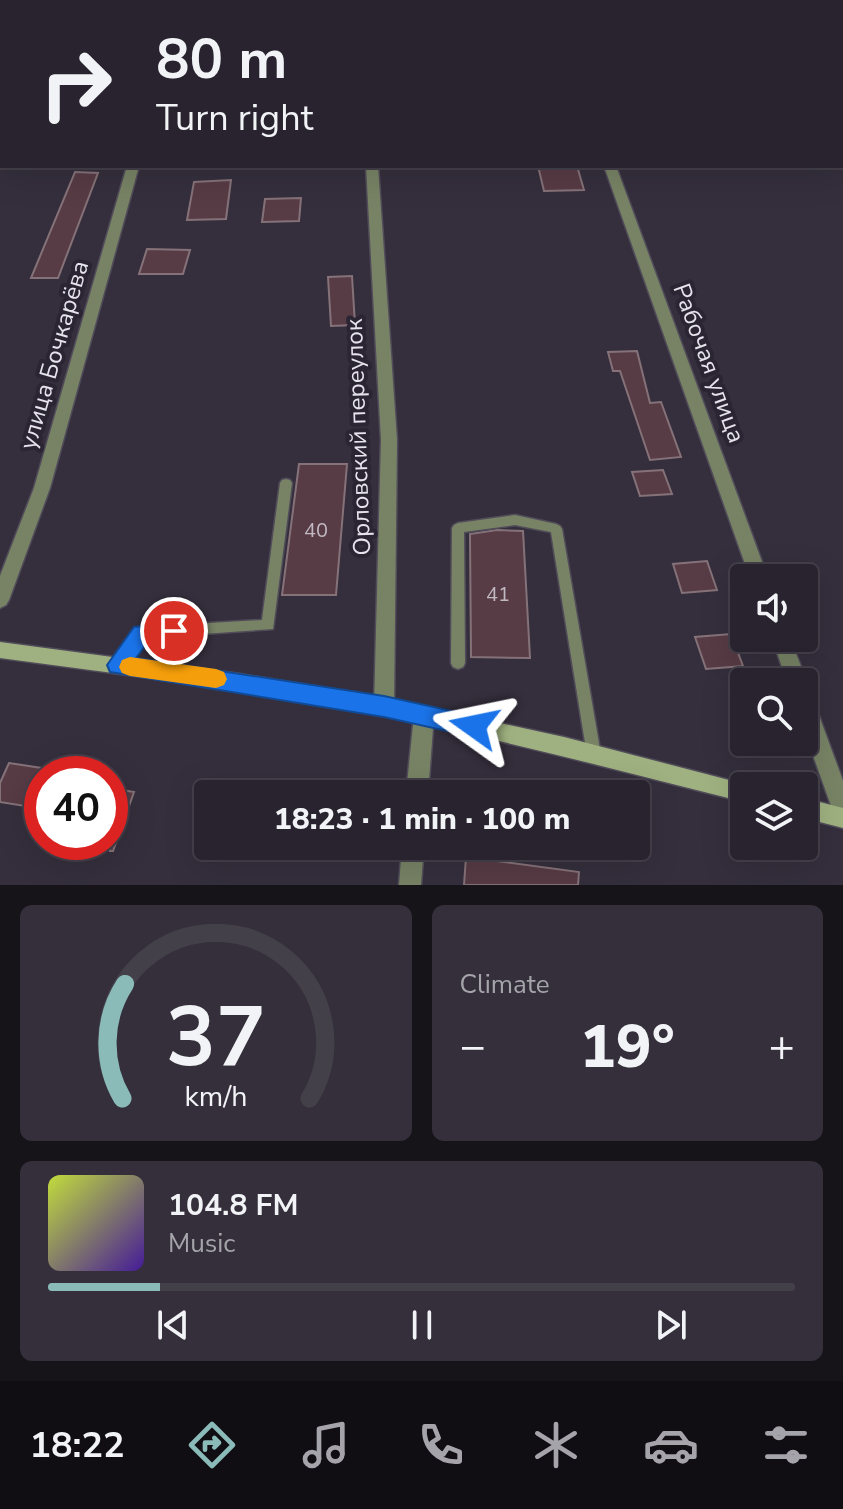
<!DOCTYPE html>
<html lang="en">
<head>
<meta charset="utf-8">
<style>
	body { margin:0; font-family:"Nunito Sans",sans-serif; background:#342f3a; color:#f1f3f6; height:100vh; display:flex; flex-direction:column; font-size:30px; white-space:nowrap }
	* { box-sizing:border-box; margin:0 }
	p { font-size:26px; color:#a5a4aa }
	.icon { flex:none; width:44px; height:44px; fill:none; stroke:currentColor; stroke-width:2; stroke-linecap:round; stroke-linejoin:round }
	.map { position:relative; height:885px; overflow:hidden }
	.details { display:flex; flex-direction:column; gap:20px; padding:20px; background:#161319; flex:1 }
	.details>* { flex:none }
	.hud { position:absolute; left:0px; top:0px; width:844px; height:168px; box-shadow:0 8px 32px #0002,0 0 0 2px #44404a; background:#28232e; color:#f1f3f6; overflow:hidden }
	.controls { position:absolute; left:730px; top:564px; display:grid; gap:16px }
	.controls a { display:grid; place-items:center; width:88px; height:88px; border-radius:8px; background:#28232e; box-shadow:0 8px 32px #0002,0 0 0 2px #44404a; font-size:40px }
	.speed { position:absolute; left:24px; top:756px; display:flex; gap:16px; font-size:40px; font-weight:700; text-align:center }
	.speed>* { display:grid; place-content:center; width:104px; height:104px; border-radius:50%; background:#28232e; box-shadow:0 8px 32px #0002,0 0 0 2px #44404a; line-height:1 }
	.speed .limit { border:12px solid #d22; background:#fff; color:#111 }
	.pin { position:absolute; display:grid; place-items:center; width:68px; height:68px; color:#fff; margin:-34px; border:4px solid #fff; border-radius:50%; box-shadow:0 2px 8px #0007 }
	.me { position:absolute; width:88px; margin:-44px; rotate:282deg; stroke-linejoin:round; filter:drop-shadow(0 0 6px #0008) }
	.turn { display:flex; align-items:center; gap:28px; height:168px; padding:0 24px; font-size:36px }
	.turn .icon { width:104px; height:104px; stroke-width:2.5 }
	.turn b { display:block; font-size:56px; line-height:68px }
	.big { font-size:60px; font-weight:800; line-height:1.1 }
	.details .tile { flex:1; display:flex; flex-direction:column; justify-content:center; gap:12px; min-width:0; padding:0 28px; border-radius:12px; background:#342f3a }
	.details .dial { align-items:center; gap:0 }
	.dial svg { height:208px; overflow:visible; fill:none; stroke:#44404a; stroke-width:7; stroke-linecap:round; text-anchor:middle }
	.dial text { fill:#f1f3f6; stroke:none }
	.song { display:flex; align-items:center; gap:24px }
	.cover { width:96px; height:96px; border-radius:12px; background:linear-gradient(135deg,hsl(70 70% 55%),hsl(260 70% 35%)) }
	.played { height:8px; border-radius:4px; background:linear-gradient(90deg,#8bbbb9 15%,#44404a 15%) }
	.keys { display:flex; justify-content:space-around; direction:ltr }
	.heat { display:flex; justify-content:space-between; align-items:center; font-size:44px; direction:ltr }
	.details .tiles { flex:1; display:grid; gap:20px; grid-template-columns:1fr 1fr }
	.tile:last-child { grid-column:span 2 }
	.trip { position:absolute; left:194px; top:780px; width:456px; height:80px; border-radius:8px; background:#28232e; box-shadow:0 8px 32px #0002,0 0 0 2px #44404a; font-weight:800; line-height:80px; text-align:center }
	.dock { display:flex; height:128px; justify-content:space-around; align-items:center; background:#100e12; color:#a5a4aa }
	.dock .icon { width:56px; height:56px }
	.dock .selected { color:#8bbbb9 }
	.dock b { font-size:36px; color:#f1f3f6 }
	.map>svg:first-child { display:block }
</style>
</head>
<body>
<div class="map">
<svg width="843" height="885" viewBox="0 0 843 885">
	<rect width="100%" height="100%" fill="#352f3d"/>
	<!-- building -->
	<g fill="#573b45" stroke="#857278" stroke-width="2">
		<path d="M538,166H577L584,190L544,191Z"/>
		<path d="M75,172L98,173L58,278H31Z"/>
		<path d="M231,180L226,219L187,220L194,182Z"/>
		<path d="M301,198L299,221L262,222L265,199Z"/>
		<path d="M147,249L190,250L183,274H139Z"/>
		<path d="M352,276L355,325L331,326L328,277Z"/>
		<path d="M637,351L650,403L661,402L681,457L650,460L620,371H613L608,352Z"/>
		<path d="M299,464H347L336,595H282Z"/>
		<path d="M663,470L672,494L640,496L632,472Z"/>
		<path d="M497,530L523,531L530,658L471,657L470,534Z"/>
		<path d="M707,561L717,590L682,593L673,564Z"/>
		<path d="M731,634L743,666L706,669L695,637Z"/>
		<path d="M9,763L48,769L42,774V782L31,807L0,802V783Z"/>
		<path d="M110,788L134,792L113,851H110Z"/>
		<path d="M466,857L579,872L578,885H464Z"/>
	</g>
	<g fill="none" stroke-linecap="round" stroke-linejoin="round">
		<!-- lane casing -->
		<g stroke="#514c59" stroke-width="3">
			<g id="lane">
				<rect x="361" y="0" width="6" height="2"/>
				<rect x="842" y="17" width="1" height="4"/>
				<rect x="842" y="72" width="1" height="4"/>
				<path d="M286,479L290,480L292,483L273,629L146,638L123,669L118,671L113,669L111,665L113,661L137,629L142,627L262,620L280,483L282,480Z"/>
				<path d="M515,515L556,524L560,526L562,529L601,755L599,760L594,762L589,760L587,755L551,532L515,525L464,532L465,663L463,667L458,669L453,667L451,663L452,528L454,525L458,523Z"/>
			</g>
		</g>
		<!-- street casing -->
		<g stroke="#514c59" stroke-width="3">
			<g id="street">
				<path d="M6,0H16L5,2Z"/>
				<path d="M177,0H187L176,2Z"/>
				<path d="M540,0H550L551,2H541Z"/>
				<path d="M2,13V21L0,22V14Z"/>
				<path d="M0,39H2L0,48Z"/>
				<path d="M127,166H139L50,488L9,600L6,605L0,608V576L34,488Z"/>
				<path d="M366,166H378L397,440L394,707L391,713L384,716L377,713L374,707L381,440Z"/>
				<path d="M604,166H616L768,578H750Z"/>
				<path d="M772,638H790L807,682L804,688V682H787Z"/>
				<path d="M804,693L811,696L814,702L843,781V820L835,817L804,730Z"/>
				<path d="M424,706L431,709L434,715L428,794H406L414,715L417,709Z"/>
				<path d="M402,846H424L421,885H399Z"/>
			</g>
		</g>
		<!-- secondary casing -->
		<g stroke="#514c59" stroke-width="3">
			<g id="secondary">
				<path d="M766,0H776L777,2H767Z"/>
				<rect x="842" y="113" width="1" height="8"/>
				<path d="M0,642L240,674L384,698L564,737L752,786H744V802C624,772 505,740 384,716C257,691 128,675 0,658Z"/>
				<path d="M804,798L843,808V828L804,818Z"/>
			</g>
		</g>
		<!-- lane -->
		<use href="#lane" fill="#788365" fill-rule="evenodd"/>
		<!-- street -->
		<use href="#street" fill="#788365" fill-rule="evenodd"/>
		<!-- secondary -->
		<use href="#secondary" fill="#9fb180" fill-rule="evenodd"/>
	</g>
	<!-- route -->
	<path fill="#1a73e8" stroke="#114b97" stroke-width="2" d="M174,622L181,625L184,631L181,638L148,642L136,658L384,696L474,716L482,719L485,726L482,734L474,737L384,717L110,672L107,665L134,627Z"/>
	<!-- slow -->
	<path fill="#f59e0b" d="M130,657L216,669L224,672L227,679L224,685L216,688L130,676L122,673L119,667L122,660Z"/>
	<g text-anchor="middle" dominant-baseline="central" stroke-width="8" stroke-linejoin="round" paint-order="stroke">
		<!-- number labels -->
		<g font-size="20" fill="#c2b9c2">
			<text x="316" y="530">40</text>
			<text x="498" y="594">41</text>
		</g>
		<!-- street labels -->
		<g font-size="24" fill="#e6e3ec" stroke="#2b2533">
			<text transform="translate(54 355) rotate(-74)">улица Бочкарёва</text>
			<text transform="translate(709 363) rotate(70)">Рабочая улица</text>
			<text transform="translate(358 437) rotate(-92)">Орловский переулок</text>
		</g>
	</g>
</svg>
<div class="controls">
<a><svg class="icon" aria-label="sound" viewBox="0 0 24 24"><path d="M4 9h4l5-4v14l-5-4H4zM17 9q2 3 0 6"/></svg></a>
<a><svg class="icon" aria-label="search" viewBox="0 0 24 24"><circle cx="10" cy="10" r="6"/><path d="M15 15l6 6"/></svg></a>
<a><svg class="icon" aria-label="layers" viewBox="0 0 24 24"><path d="M12 4l9 5-9 5-9-5zM3 14l9 5 9-5"/></svg></a>
</div>
<div class="speed"><div class="limit">40</div></div>
<div class="pin" style="left:174px;top:631px;background:#d93025"><svg class="icon" aria-label="arrive" viewBox="0 0 24 24"><path d="M6 21V4h12l-3 4 3 4H6"/></svg></div>
<svg class="me" style="left:474px;top:726px" viewBox="-20 -20 40 40"><path d="M0-17L14 15 0 8-14 15z" fill="#1a73e8" stroke="#fff" stroke-width="4"/></svg>
<div class="trip">18:23 · 1 min · 100 m</div>
<div class="hud">
<div class="turn"><svg class="icon" aria-label="right" viewBox="0 0 24 24"><path d="M7 20v-9h11M14 6l5 5-5 5"/></svg><div><b>80 m</b>Turn right</div></div>
</div>
</div>
<section class="details">
<div class="tiles">
<div class="tile dial"><svg viewBox="0 0 100 80">
<path d="M14 69A42 42 0 1 1 86 69"/>
<path d="M14 69A42 42 0 0 1 15 25" stroke="#8bbbb9"/>
<text x="50" y="56" font-size="32" font-weight="700">37</text>
<text x="50" y="72" font-size="11">km/h</text>
</svg></div>
<div class="tile"><p>Climate</p>
<div class="heat"><a>−</a><b class="big">19°</b><a>+</a></div>
</div>
<div class="tile">
<div class="song"><i class="cover"></i><div><b>104.8 FM</b><p>Music</p></div></div>
<div class="played"></div>
<div class="keys"><svg class="icon" aria-label="previous" viewBox="0 0 24 24"><path d="M18 5L8 12l10 7zM5 5v14"/></svg><svg class="icon" aria-label="pause" viewBox="0 0 24 24"><path d="M8 5v14M16 5v14"/></svg><svg class="icon" aria-label="next" viewBox="0 0 24 24"><path d="M6 5l10 7-10 7zM19 5v14"/></svg></div>
</div>
</div>
</section>
<nav class="dock">
<b>18:22</b>
<svg class="icon selected" aria-label="directions" viewBox="0 0 24 24"><path d="M12 3l9 9-9 9-9-9zM9 14v-3h6M13 9l2 2-2 2"/></svg>
<svg class="icon" aria-label="music" viewBox="0 0 24 24"><path d="M9 18V5l10-2v13"/><circle cx="6" cy="18" r="3"/><circle cx="16" cy="16" r="3"/></svg>
<svg class="icon" aria-label="phone" viewBox="0 0 24 24"><path d="M5 4h4l2 5-3 2q2 4 5 5l2-3 5 2v4C11 20 4 13 5 4z"/></svg>
<svg class="icon" aria-label="climate" viewBox="0 0 24 24"><path d="M12 3v18M4 7l16 10M4 17L20 7"/></svg>
<svg class="icon" aria-label="car" viewBox="0 0 24 24"><path d="M5 17H2v-5l4-1 3-4h7l3 4 3 1v5h-3M9 17h6M6 11h13"/><circle cx="7" cy="17" r="2"/><circle cx="17" cy="17" r="2"/></svg>
<svg class="icon" aria-label="filters" viewBox="0 0 24 24"><path d="M4 7h16M4 17h16"/><circle cx="9" cy="7" r="2"/><circle cx="15" cy="17" r="2"/></svg>
</nav>
</body>
</html>
